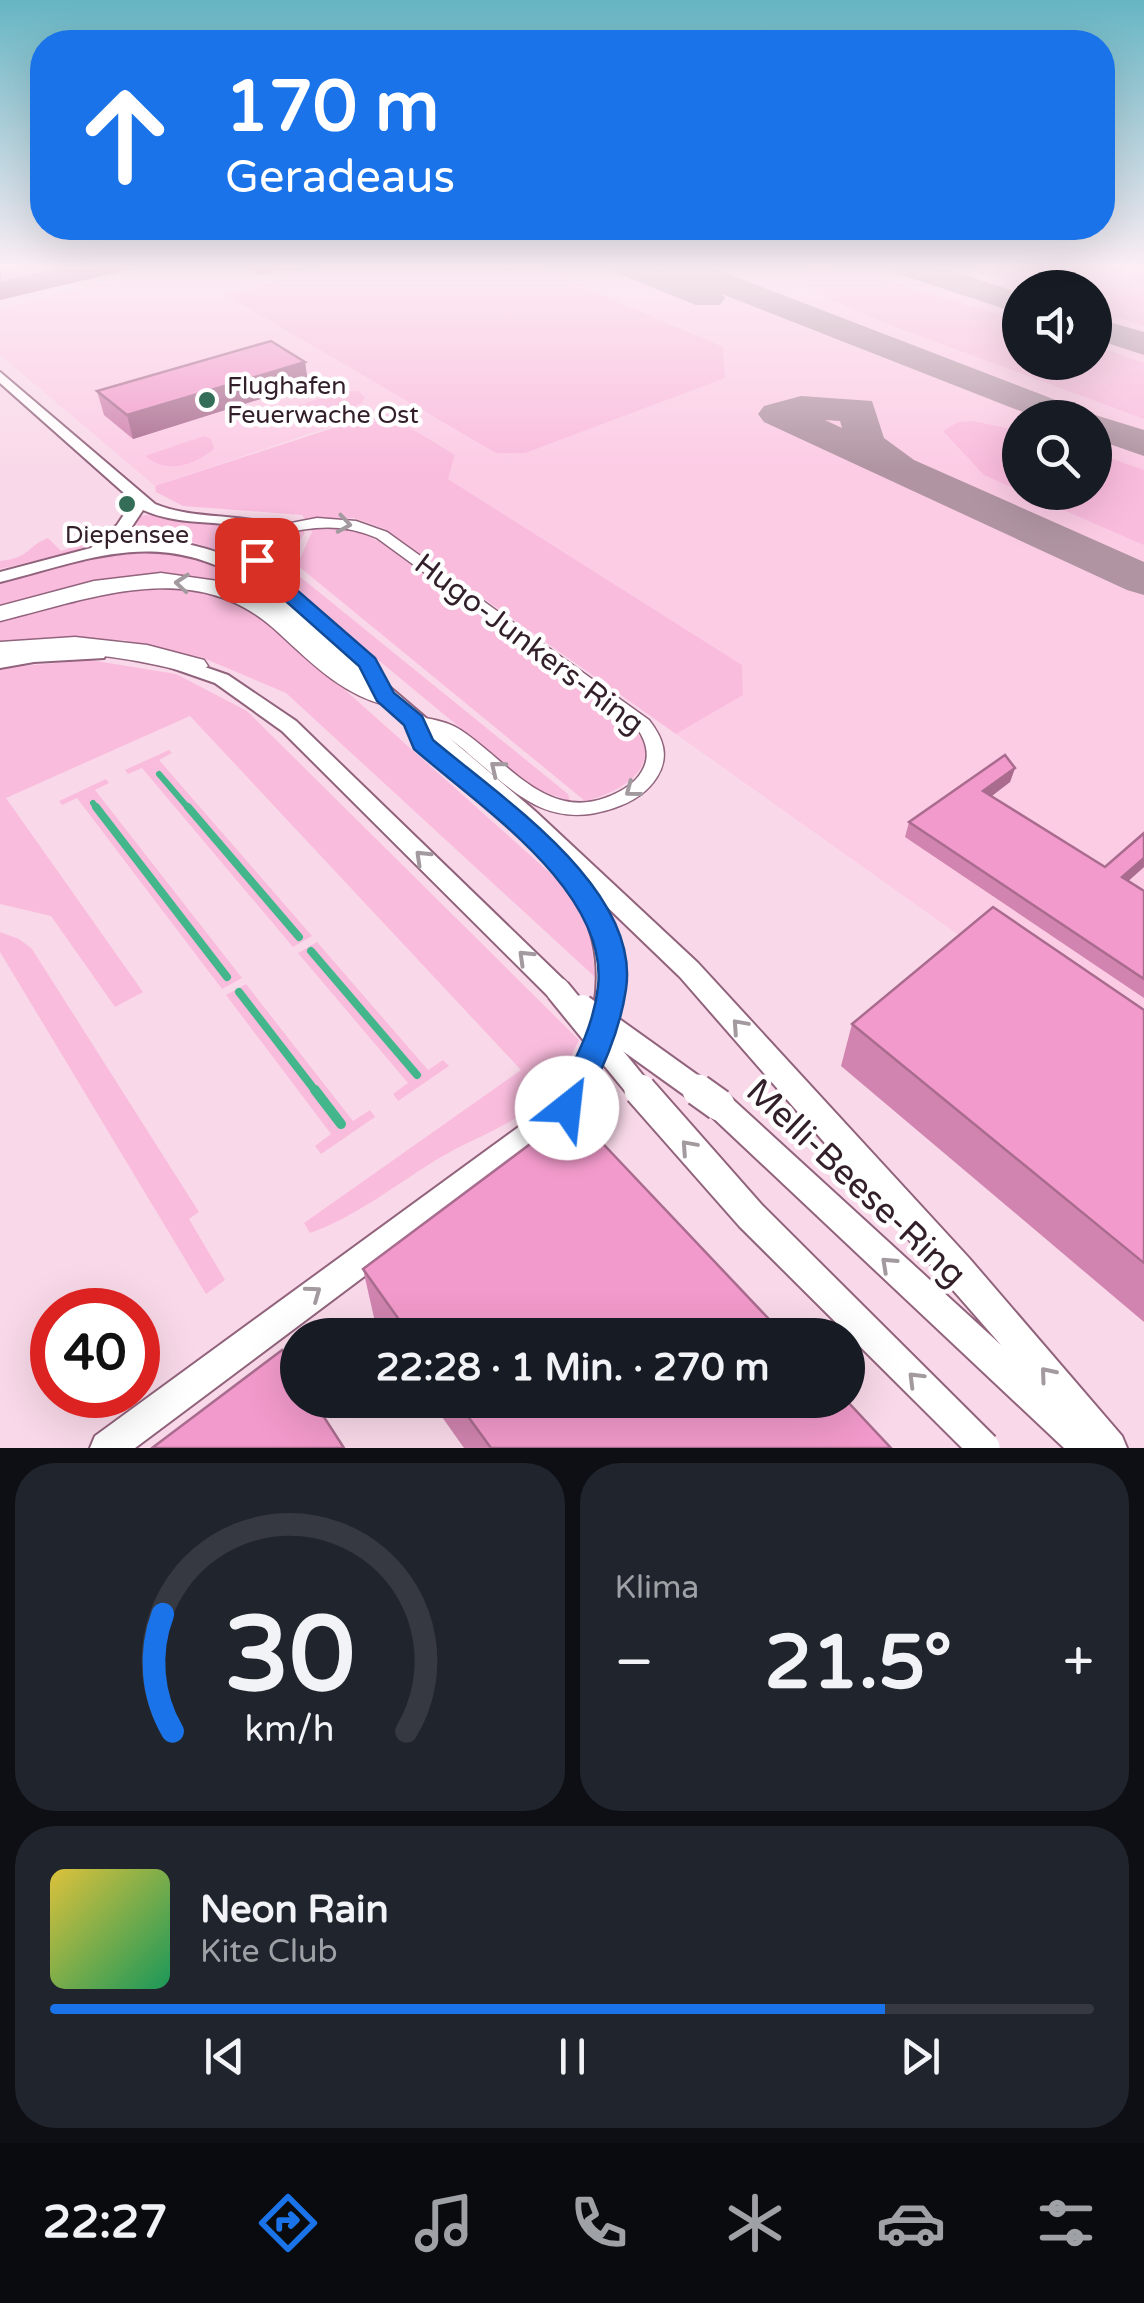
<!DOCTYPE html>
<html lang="de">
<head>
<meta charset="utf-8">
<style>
	body { margin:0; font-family:"Varela Round",sans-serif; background:#20242c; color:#f1f3f6; height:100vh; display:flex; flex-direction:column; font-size:38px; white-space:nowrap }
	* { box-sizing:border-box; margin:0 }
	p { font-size:32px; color:#9ea1a6 }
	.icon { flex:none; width:55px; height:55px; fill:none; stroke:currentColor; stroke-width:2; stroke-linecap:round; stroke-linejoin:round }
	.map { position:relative; height:1448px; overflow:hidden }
	.drawer { display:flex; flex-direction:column; gap:15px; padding:15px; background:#0d0f14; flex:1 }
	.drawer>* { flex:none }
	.hud { position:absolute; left:30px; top:30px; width:1085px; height:210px; border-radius:40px; box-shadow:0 10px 40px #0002; background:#1a73e8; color:#fff; overflow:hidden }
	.controls { position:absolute; left:1002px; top:270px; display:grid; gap:20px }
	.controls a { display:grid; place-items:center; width:110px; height:110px; border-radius:50%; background:#171b24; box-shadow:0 10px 40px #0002; font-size:50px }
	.speed { position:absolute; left:30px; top:1288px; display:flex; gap:20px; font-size:50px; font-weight:700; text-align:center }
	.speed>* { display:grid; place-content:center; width:130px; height:130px; border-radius:50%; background:#171b24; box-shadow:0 10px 40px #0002; line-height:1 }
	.speed .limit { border:15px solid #d22; background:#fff; color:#111 }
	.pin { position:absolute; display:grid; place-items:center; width:85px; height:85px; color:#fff; margin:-42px; border-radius:20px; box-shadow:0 5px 15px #0006 }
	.me { position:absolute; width:110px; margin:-55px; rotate:29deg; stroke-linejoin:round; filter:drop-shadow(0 0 8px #0008) }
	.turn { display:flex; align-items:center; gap:35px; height:210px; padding:0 30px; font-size:45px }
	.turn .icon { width:130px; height:130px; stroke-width:2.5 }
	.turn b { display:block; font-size:70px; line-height:85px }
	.big { font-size:75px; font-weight:800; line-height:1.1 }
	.drawer .tile { flex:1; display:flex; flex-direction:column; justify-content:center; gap:15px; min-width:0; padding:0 35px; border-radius:40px; background:#20242c }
	.drawer .dial { align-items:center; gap:0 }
	.dial svg { height:260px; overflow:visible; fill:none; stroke:#363941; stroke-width:7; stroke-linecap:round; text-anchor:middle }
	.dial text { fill:#f1f3f6; stroke:none }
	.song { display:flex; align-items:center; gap:30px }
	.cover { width:120px; height:120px; border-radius:15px; background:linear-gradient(135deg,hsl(50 70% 55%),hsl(150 70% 35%)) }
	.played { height:10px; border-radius:5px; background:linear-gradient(90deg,#1a73e8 80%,#363941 80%) }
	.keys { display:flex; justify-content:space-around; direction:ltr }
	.heat { display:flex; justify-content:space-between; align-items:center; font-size:55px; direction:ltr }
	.drawer .tiles { flex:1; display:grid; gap:15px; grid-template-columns:1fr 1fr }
	.tile:last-child { grid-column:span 2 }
	.trip { position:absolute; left:280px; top:1318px; width:585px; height:100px; border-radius:50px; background:#171b24; box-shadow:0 10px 40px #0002; font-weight:800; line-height:100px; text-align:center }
	.tabs { display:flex; height:160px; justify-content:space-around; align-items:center; background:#090b0e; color:#9ea1a6 }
	.tabs .icon { width:70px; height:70px }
	.tabs .current { color:#1a73e8 }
	.tabs b { font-size:45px; color:#f1f3f6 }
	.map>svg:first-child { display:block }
</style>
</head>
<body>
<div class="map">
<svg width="1144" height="1448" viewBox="0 0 1144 1448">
	<rect width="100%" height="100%" fill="#f9d9e9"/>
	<!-- built -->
	<path fill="#fccce5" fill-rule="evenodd" d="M139,265H1144V1067L676,734L743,695L742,665L448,479L455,455L362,416L155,486L0,355V309L149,272ZM1020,288H1095V362H1020ZM1020,418H1095V492H1020Z"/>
	<!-- green -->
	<g fill="#fabcdd">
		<path d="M337,265H532L723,347L725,378L525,453H496L226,295Z"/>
		<path d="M962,265H1144V326L1095,310V288L1025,287Z"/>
		<path d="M821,268L875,277L1020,321V362H1095V346L1144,363V419L893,326L827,298L798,278L802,270Z"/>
		<path d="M358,391L365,397L362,403C337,414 306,427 280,412L339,392Z"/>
		<path d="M376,414L389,415L455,455L448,479L742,665L743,695L676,734L385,529L354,518L305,519L302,515L183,506L156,492L155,486Z"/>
		<path d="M973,421L1020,431V491L984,475L943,431L958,422Z"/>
		<path d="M204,436L211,439L214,449C192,466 167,474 145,456Z"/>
		<path d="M1095,453L1144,470V545L1024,493L1095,492Z"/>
		<path d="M145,515L246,527L258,535L250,553L240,558L192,542H117L138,517Z"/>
		<path d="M326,525L353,529L378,541L626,721C671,760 627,791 585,801L297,565L312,532L310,527Z"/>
		<path d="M302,529L305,532L289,559L293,571L568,794L570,801L536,789L516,774L273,573L267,552L282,536Z"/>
		<path d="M48,538L61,551L96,540L84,549L0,569V561C30,558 27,546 48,538Z"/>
		<path d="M136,550C188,551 220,560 260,594L208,579L166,576L0,608V583L72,562Z"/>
		<path d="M176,588L229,599L270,623L558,880L577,903L589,931L596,978L286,693L201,657L123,640L38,639L0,644V620L121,589Z"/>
		<path d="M90,660L176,674L247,711L579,1040C568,1063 556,1086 536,1103C509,1127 473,1138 443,1156C397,1183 360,1215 310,1233L304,1223L521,1070L190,716L6,798L143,992L115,1007L51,916L0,904V668Z"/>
		<path d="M169,750L172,753L159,760L312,936L293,947L142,768L128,774L125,770Z"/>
		<path d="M106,779L109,783L95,790L242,978L222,989L77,798L62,805L59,801Z"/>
		<path d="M0,932L19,939L32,949L199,1212L189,1219L225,1280L206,1294L0,952Z"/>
		<path d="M317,942L428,1070L443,1060L449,1066L398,1101L393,1094L408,1083L298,953Z"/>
		<path d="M246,984L353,1121L370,1110L375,1117L321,1154L315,1146L331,1134L226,995Z"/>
	</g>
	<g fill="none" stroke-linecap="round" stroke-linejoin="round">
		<!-- stream-far2 -->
		<g stroke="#44b68c" stroke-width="6">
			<path d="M159,774L190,810"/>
			<path d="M93,803L98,810"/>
		</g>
		<!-- stream-far1 -->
		<g stroke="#44b68c" stroke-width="8">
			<path d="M96,807L227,977"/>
			<path d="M188,807L299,937"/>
			<path d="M311,951L417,1075"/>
			<path d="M239,992L317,1093"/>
		</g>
		<!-- stream -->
		<path stroke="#44b68c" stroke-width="10" d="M315,1090L341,1124"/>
		<!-- taxiway -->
		<g fill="#b094a2" fill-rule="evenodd">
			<path d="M609,265H653L663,269L660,265H705L1092,414L1144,430V456L1095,439V418H1038L722,294L725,298L720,305H696L614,272Z"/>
			<path d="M887,265H934L1020,293V314L892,272Z"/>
			<path d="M1095,318L1144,332V355L1095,339Z"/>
			<path d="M801,396L872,401L884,438L914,460L1144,562V595L1127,590L764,422L758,414L764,406ZM825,420L840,421L842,428Z"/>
		</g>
		<!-- minor casing -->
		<g stroke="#91637c" stroke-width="3">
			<path id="minor" d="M317,518L356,521L387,532L649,720C663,738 670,756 657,777C647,793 632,802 614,808C553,829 521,799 477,761C465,751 453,739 439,733C430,729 419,728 409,726L406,722L415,716C430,719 446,721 459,729C505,758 544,820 605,798C619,793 635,784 642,771C651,756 646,741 637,728L377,538C343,523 313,526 278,535L271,531L286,524Z"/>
		</g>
		<!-- tertiary casing -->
		<g stroke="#91637c" stroke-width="4">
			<g id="tertiary">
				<path d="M0,372L155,504C196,521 242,512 284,528L286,531L270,546L266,559L284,581L281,585H270L535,811L698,963L969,1258L1122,1436L1127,1448H1064L709,1114L705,1105L709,1096L719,1093L729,1096L1001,1345L680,977L600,900C643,978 616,1044 577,1117L135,1448H90L95,1436L557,1099C592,1039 613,975 581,908C573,891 560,879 551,863L556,857L239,576C152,529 88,560 0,582V572L91,548L117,525L133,501L0,383ZM143,510C183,528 227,518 267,532L255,544L249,560L266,581C224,545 168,535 114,544L129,531Z"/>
				<path d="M97,648L106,654L104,658L34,662L0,668V656L34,650Z"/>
				<path d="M176,657L228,675L296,721L567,983L571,990L567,997L558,1000L549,997L282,731L215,683L169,667L167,663L169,659Z"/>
			</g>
		</g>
		<!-- trunk casing -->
		<g stroke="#91637c" stroke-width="3">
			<g id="trunk">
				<path d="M161,573L225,582L264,598L341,662L394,691L398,697L385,705C338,693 307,658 272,627C191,557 90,599 0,621V606L94,581Z"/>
				<path d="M75,637L147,645L204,660L208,666L195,674C124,656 73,648 0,658V642Z"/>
			</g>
		</g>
		<!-- minor -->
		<use href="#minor" fill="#fff" fill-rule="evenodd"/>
		<!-- tertiary -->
		<use href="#tertiary" fill="#fff" fill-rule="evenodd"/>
		<!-- trunk -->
		<use href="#trunk" fill="#fff" fill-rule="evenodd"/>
		<!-- tertiary-bridge-far1 casing -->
		<g stroke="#91637c" stroke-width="28" stroke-linecap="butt">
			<g id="tertiary-bridge-far1">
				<path d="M558,990L642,1093"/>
				<path d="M582,1007L702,1093"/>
			</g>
		</g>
		<!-- tertiary-bridge casing -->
		<g stroke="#91637c" stroke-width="35" stroke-linecap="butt">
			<g id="tertiary-bridge">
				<path d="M640,1090L751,1216L984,1448"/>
				<path d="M698,1090L719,1105"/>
			</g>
		</g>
		<!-- tertiary-bridge-far1 -->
		<use href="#tertiary-bridge-far1" stroke="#fff" stroke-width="24"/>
		<!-- tertiary-bridge -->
		<use href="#tertiary-bridge" stroke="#fff" stroke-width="31"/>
	</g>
	<!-- wall -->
	<g fill="#d084af">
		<path d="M238,265H320L297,270L284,269L257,275Z"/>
		<path d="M305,362L308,384L133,439L104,415L97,391Z"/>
		<path d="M1015,768L1010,782L991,796L1105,867L1144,833V867L1128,881L1144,891V998L905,837L909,822Z"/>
		<path d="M1144,1010V1322L841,1066L852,1024Z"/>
		<path d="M363,1269L784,1335H384L375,1322Z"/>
		<path d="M430,1400H846L891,1448H464Z"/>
	</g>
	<!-- shaded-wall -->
	<g fill="#a96c8e">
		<path d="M79,265H131L132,269L0,300V283Z"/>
		<path d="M256,265H283L284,269L257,275Z"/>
		<path d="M296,265H320L297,270Z"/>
		<path d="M305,362L308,384L133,439L127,415Z"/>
		<path d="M1015,768L1010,782L979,806L983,791Z"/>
		<path d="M1144,858V867L1116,892L1122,877Z"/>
	</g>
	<!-- building -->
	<g fill="#f29acb" stroke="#a96c8e" stroke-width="2.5">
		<path d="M0,265H79L0,283Z"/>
		<path d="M271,341L305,362L127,415L97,391Z"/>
		<path d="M1005,755L1015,768L983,791L1105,867L1144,833V858L1122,877L1144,891V979L909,822Z"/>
		<path d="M993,907L1144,1010V1263L852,1024Z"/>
		<path d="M573,1112L784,1335H410L363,1269Z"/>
		<path d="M282,1350L298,1375V1400H313L344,1448H152Z"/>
		<path d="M456,1400H846L891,1448H491Z"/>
	</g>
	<!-- one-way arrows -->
	<defs><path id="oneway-chevron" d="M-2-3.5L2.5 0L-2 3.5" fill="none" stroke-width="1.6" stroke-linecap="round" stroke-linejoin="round" transform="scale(2.5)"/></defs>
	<g stroke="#a39a9f">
		<use href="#oneway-chevron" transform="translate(344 524) rotate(9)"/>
		<use href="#oneway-chevron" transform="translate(182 583) rotate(-175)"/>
		<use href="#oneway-chevron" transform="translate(497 768) rotate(-141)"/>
		<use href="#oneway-chevron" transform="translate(632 790) rotate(143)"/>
		<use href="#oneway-chevron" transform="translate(422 857) rotate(-136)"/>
		<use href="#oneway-chevron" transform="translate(525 957) rotate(-136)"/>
		<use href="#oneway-chevron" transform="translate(739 1026) rotate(-132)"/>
		<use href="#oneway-chevron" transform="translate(688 1147) rotate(-132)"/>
		<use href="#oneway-chevron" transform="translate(888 1264) rotate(-137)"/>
		<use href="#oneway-chevron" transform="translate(314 1293) rotate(-36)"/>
		<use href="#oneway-chevron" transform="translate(1047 1374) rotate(-130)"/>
		<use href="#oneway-chevron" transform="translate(915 1379) rotate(-135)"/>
	</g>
	<!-- sky -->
	<linearGradient id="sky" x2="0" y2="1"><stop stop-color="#66b5c3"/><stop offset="0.57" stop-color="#fceef5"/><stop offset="1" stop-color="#fceef5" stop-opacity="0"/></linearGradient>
	<rect width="1144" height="468" fill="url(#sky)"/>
	<!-- route -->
	<path fill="#1a73e8" stroke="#114b97" stroke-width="2.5" d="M257,555L263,556L268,565L375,658L394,693L422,716L433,740C500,797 641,889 626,989C619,1037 599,1075 578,1117L567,1121L556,1117L551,1108C570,1068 593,1032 598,987C609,891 479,806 414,749L404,725L377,701L359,666L253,572L247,560Z"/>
	<!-- markers -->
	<g fill="#346e58" stroke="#fff" stroke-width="4">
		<circle cx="207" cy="400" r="10"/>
		<circle cx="127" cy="504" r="10"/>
	</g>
	<g text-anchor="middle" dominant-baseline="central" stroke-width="9" stroke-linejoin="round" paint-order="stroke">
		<!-- far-poi labels -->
		<g font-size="25" fill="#321f29" stroke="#fff" text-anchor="start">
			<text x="227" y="386">Flughafen<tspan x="227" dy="29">Feuerwache Ost</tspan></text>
			<text x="127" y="535" text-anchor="middle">Diepensee</text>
		</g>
		<!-- street labels -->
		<g font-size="30" fill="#321f29" stroke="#fff">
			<text transform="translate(529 644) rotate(37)">Hugo-Junkers-Ring</text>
		</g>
		<!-- near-street labels -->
		<g font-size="35" fill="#321f29" stroke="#fff">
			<text transform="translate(856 1183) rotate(43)">Melli-Beese-Ring</text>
		</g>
	</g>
</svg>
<div class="controls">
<a><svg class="icon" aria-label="sound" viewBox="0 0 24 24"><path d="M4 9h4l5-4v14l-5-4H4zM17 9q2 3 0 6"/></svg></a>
<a><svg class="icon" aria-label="search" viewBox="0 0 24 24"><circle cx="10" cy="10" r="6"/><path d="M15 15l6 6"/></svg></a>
</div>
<div class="speed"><div class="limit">40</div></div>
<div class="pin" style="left:257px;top:560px;background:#d93025"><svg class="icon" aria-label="arrive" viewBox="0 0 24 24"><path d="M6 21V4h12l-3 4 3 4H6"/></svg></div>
<svg class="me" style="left:567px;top:1108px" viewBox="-20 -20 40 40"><circle r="19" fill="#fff"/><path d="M0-13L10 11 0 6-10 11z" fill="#1a73e8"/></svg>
<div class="trip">22:28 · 1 Min. · 270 m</div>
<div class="hud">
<div class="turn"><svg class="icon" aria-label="ahead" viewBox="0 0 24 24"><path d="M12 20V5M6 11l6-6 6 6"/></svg><div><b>170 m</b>Geradeaus</div></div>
</div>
</div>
<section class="drawer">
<div class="tiles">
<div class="tile dial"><svg viewBox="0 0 100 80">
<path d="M14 69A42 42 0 1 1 86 69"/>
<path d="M14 69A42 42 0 0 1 11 33" stroke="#1a73e8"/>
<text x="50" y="56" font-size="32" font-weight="700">30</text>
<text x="50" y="72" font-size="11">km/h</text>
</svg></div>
<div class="tile"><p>Klima</p>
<div class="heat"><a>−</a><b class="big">21.5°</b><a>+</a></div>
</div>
<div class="tile">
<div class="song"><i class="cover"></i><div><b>Neon Rain</b><p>Kite Club</p></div></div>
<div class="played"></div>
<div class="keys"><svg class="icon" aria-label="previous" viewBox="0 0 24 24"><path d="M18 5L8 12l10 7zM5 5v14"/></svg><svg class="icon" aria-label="pause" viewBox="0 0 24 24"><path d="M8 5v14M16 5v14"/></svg><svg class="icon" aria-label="next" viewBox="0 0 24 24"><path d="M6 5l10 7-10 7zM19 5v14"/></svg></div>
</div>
</div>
</section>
<nav class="tabs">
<b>22:27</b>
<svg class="icon current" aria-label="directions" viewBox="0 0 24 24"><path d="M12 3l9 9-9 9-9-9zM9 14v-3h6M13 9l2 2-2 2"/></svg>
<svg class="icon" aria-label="music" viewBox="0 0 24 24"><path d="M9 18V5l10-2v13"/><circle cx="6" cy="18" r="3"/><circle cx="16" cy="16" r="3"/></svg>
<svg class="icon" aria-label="phone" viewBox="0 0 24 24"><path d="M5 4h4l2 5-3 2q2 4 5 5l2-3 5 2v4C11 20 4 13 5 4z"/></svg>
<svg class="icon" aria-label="climate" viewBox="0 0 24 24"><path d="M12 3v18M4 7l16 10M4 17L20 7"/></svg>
<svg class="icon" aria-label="car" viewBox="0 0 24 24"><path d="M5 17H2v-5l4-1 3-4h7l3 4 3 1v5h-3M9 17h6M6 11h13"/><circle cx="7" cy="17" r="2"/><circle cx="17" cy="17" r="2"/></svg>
<svg class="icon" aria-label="filters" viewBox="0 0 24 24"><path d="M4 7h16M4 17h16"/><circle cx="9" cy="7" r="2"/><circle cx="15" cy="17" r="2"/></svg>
</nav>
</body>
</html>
